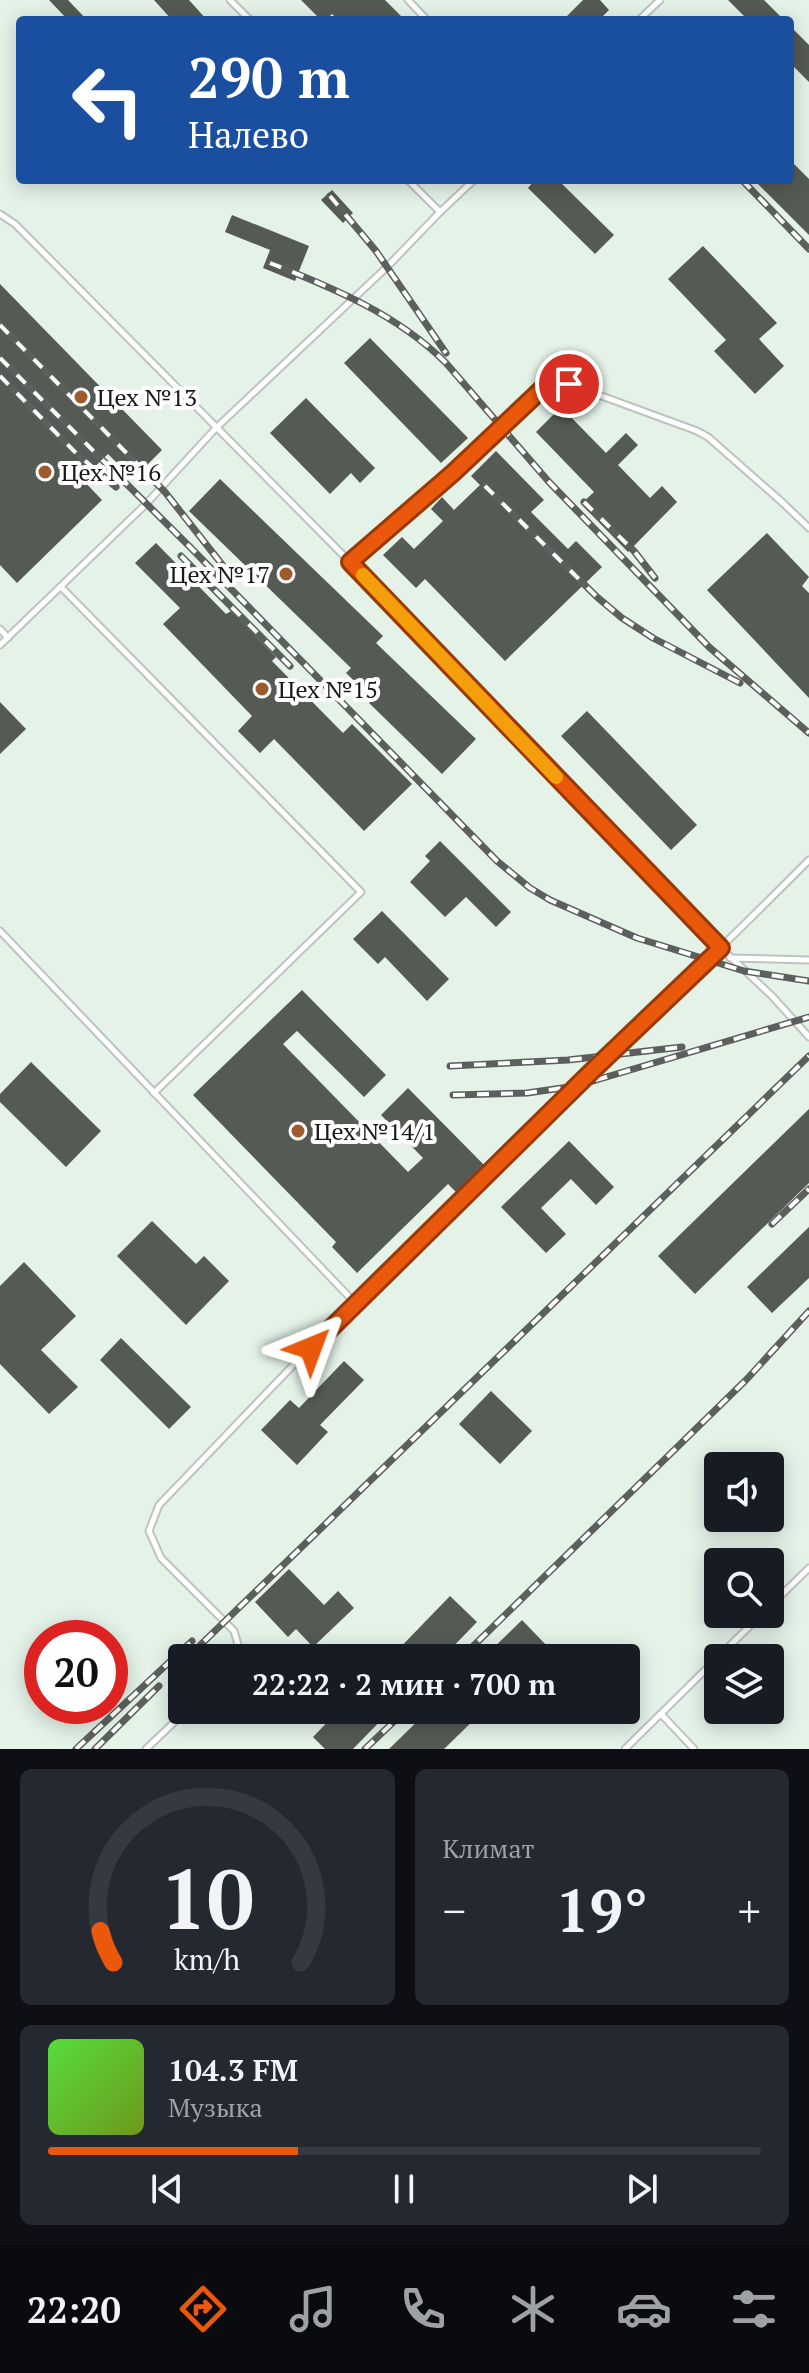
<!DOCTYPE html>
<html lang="ru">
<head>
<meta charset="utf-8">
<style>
	body { margin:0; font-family:"PT Serif",serif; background:#242831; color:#f1f3f6; height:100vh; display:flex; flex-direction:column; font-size:30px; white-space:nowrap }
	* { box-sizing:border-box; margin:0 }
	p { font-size:26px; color:#9ea1a6 }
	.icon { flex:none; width:44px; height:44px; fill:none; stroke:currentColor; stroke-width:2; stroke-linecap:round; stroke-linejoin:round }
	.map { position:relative; height:1749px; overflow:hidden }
	.side { display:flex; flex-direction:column; gap:20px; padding:20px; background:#0d0f14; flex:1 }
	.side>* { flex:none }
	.guide { position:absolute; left:16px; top:16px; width:778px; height:168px; border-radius:8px; box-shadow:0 4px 20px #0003; background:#1a4fa0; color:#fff; overflow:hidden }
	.buttons { position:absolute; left:704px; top:1452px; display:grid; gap:16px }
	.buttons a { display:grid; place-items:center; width:80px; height:80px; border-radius:8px; background:#171b24; box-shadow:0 4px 20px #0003; font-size:40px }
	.speed { position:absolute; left:24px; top:1620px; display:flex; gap:16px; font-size:40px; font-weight:700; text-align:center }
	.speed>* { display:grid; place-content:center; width:104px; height:104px; border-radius:50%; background:#171b24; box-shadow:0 4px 20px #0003; line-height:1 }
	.speed .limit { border:12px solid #d22; background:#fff; color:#111 }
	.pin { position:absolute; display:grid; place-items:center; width:68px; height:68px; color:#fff; margin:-34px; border:4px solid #fff; border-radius:50%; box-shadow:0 2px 8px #0007 }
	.me { position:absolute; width:88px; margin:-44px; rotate:44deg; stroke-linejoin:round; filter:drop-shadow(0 0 6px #0008) }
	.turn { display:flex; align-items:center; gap:28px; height:168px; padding:0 40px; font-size:36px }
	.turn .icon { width:104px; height:104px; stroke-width:2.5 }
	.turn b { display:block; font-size:56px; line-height:68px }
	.big { font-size:60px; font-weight:700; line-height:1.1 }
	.side .widget { flex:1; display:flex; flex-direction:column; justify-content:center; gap:12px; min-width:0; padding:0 28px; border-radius:12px; background:#242831 }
	.side .dial { align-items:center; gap:0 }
	.dial svg { height:208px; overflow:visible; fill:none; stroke:#363941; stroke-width:7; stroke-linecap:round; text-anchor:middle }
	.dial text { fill:#f1f3f6; stroke:none }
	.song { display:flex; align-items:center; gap:24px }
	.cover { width:96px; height:96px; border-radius:12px; background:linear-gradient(135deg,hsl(110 70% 55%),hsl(80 70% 35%)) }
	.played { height:8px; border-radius:4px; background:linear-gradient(90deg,#ea580c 35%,#363941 35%) }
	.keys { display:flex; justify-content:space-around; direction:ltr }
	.heat { display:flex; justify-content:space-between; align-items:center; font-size:44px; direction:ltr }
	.side .tiles { flex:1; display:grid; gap:20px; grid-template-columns:1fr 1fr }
	.widget:last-child { grid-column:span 2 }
	.trip { position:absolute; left:168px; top:1644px; width:472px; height:80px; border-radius:8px; background:#171b24; box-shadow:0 4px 20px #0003; font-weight:700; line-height:80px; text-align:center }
	.tabs { display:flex; height:128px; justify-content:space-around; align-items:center; background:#090b0e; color:#9ea1a6 }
	.tabs .icon { width:56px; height:56px }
	.tabs .on { color:#ea580c }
	.tabs b { font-size:36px; color:#f1f3f6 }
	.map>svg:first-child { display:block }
</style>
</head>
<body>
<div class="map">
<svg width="809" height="1749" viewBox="0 0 809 1749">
	<rect width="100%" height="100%" fill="#f5fcf7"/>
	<!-- built -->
	<path fill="#e4f2e8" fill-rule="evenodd" d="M0,0H809V1749H0ZM20,20H790V180H20ZM718,1466H770V1518H718ZM718,1562H770V1614H718ZM42,1638H110V1706H42ZM182,1658H626V1710H182ZM718,1658H770V1710H718Z"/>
	<!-- building -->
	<g fill="#565a54">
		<path d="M49,0H68L87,20H68Z"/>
		<path d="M154,0H189L207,20H172Z"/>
		<path d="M301,0H385L405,20H339L332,14L326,20H321Z"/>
		<path d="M583,0H600L609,10L599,20H563Z"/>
		<path d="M728,0H764L784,20H748Z"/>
		<path d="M790,26L809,45V82L790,63Z"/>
		<path d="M790,160L809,179V235L754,180H790Z"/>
		<path d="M535,180H558L614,235L595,254L528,188Z"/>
		<path d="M332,190L353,213L343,223L321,200Z"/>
		<path d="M232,215L309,246L295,281L263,268L270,250L225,232Z"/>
		<path d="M703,246L777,323L759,339L784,366L755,394L714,351L726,340L668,279Z"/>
		<path d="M0,284L162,450L133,479L108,454L82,479L102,500L17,583L0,565Z"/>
		<path d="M370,338L468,438L441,463L344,363Z"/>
		<path d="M306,398L375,468L360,483L351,473L330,494L270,433Z"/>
		<path d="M561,407L606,453L626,433L638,445L618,465L650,498L662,486L677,502L628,552L581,504L594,492L536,432Z"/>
		<path d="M496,451L544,500L531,512L568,549L576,541L602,567L505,661L425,579L416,588L383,555L402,537L414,549L443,521L431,509L442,497L454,510L480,485L471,476Z"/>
		<path d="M220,479L383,636L376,643L476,739L442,774L369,703L373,699L346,673L351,668L189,511Z"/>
		<path d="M767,533L809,577L802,586L809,593V698L707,590Z"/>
		<path d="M156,543L226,614L231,611L276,657L272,661L343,733L352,724L412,784L364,831L274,739L260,753L238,731L252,716L163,624L180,608L135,563Z"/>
		<path d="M0,702L26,729L0,754Z"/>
		<path d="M587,711L697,825L671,850L561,736Z"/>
		<path d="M440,841L511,912L496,927L466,897L445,917L410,882L430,861L425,856Z"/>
		<path d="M382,911L449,979L427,1001L385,957L378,964L353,939Z"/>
		<path d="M302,990L386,1075L364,1097L297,1031L283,1044L408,1172L423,1158L381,1115L408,1088L486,1167L458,1194L448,1184L357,1273L332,1247L336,1242L193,1095Z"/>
		<path d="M31,1062L101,1131L66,1167L0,1102V1094Z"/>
		<path d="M809,1109V1183L695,1294L658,1256Z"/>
		<path d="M569,1141L614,1187L596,1205L571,1179L541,1208L566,1234L546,1253L501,1207Z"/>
		<path d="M152,1221L196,1264L204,1256L229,1281L186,1325L117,1256Z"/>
		<path d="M809,1227V1278L772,1313L747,1287Z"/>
		<path d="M24,1262L76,1316L41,1350L78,1387L49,1414L0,1364V1286Z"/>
		<path d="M121,1338L191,1407L169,1429L100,1360Z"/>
		<path d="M344,1361L364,1380L320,1425L328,1432L297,1465L261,1430L290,1400L299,1408Z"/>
		<path d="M491,1391L532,1431L500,1464L459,1424Z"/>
		<path d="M289,1569L324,1605L338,1591L354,1608L313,1647L296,1629L288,1637L255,1602Z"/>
		<path d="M450,1596L477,1622L442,1658H390Z"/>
		<path d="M522,1620L549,1648L538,1658H483Z"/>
		<path d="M339,1710H391L353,1749H325L313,1737Z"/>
		<path d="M429,1710H484L444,1749H389Z"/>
	</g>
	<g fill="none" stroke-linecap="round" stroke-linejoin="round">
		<!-- service casing -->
		<g stroke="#bdc4bf" stroke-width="9">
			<g id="service">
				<path d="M230,0L250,20"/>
				<path d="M408,0L427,20"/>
				<path d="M639,20L660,0"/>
				<path d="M440,212L474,180"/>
				<path d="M0,214L15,224L350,562L721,948L772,996L809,1037"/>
				<path d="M350,562L453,473L543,388L553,383L569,384L697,431L708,437L783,503L809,528"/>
				<path d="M61,587L361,892L154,1093"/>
				<path d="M0,629L8,638"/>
				<path d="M0,645L146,504L216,428L387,267L440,212L408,180"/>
				<path d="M0,931L355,1303"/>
				<path d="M730,958L809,960"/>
				<path d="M770,1606L809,1568"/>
				<path d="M236,1658L239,1648L234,1631L161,1558L149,1531L159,1505C225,1437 290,1367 357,1300C507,1152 661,1009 809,860"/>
				<path d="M661,1714L694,1749"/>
				<path d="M146,1749L187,1710"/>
				<path d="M625,1749L762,1614"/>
			</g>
		</g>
		<!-- service -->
		<use href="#service" stroke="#fff" stroke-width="5"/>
		<!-- rail casing -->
		<g stroke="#5c605d" stroke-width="7">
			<g id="rail">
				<path d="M742,180L809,249"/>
				<path d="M330,196L376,251L446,353"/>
				<path d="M270,263C333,288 397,314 446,363L549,482L709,647L809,733"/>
				<path d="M0,325L165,492L224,567"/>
				<path d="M0,358L191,548L497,861L530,888L550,900L637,938L744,971L809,981"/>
				<path d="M0,376L76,453L116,487"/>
				<path d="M485,486L597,597L622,618L653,638L740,683"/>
				<path d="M584,502L634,551L655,578"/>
				<path d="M181,556L290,666"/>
				<path d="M450,1066L568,1060L682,1047"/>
				<path d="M453,1095L527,1093L576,1086L809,1017"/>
				<path d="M772,1224L809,1189"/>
				<path d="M187,1658L809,1056"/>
				<path d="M461,1658L747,1379L809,1311"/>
				<path d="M76,1749L192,1641"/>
				<path d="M95,1749L159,1686"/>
				<path d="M365,1749L406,1710"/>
			</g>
		</g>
		<!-- rail -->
		<use href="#rail" stroke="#fff" stroke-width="4" stroke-dasharray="12" stroke-linecap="butt"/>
	</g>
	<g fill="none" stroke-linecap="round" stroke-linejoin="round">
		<!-- route casing -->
		<g stroke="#983908" stroke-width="20">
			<path id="route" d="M311,1348L592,1071L721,948L350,562L453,473L543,388L553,383L569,384"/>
		</g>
		<!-- route -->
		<use href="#route" stroke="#ea580c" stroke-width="14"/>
		<!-- slow -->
		<path stroke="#f59e0b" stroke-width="14" d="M363,575L556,777"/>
	</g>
	<!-- markers -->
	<g fill="#9e592c" stroke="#fff" stroke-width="3">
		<circle cx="81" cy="397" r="8"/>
		<circle cx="45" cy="472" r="8"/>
		<circle cx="286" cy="574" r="8"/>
		<circle cx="262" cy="689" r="8"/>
		<circle cx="298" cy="1131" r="8"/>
	</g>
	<g text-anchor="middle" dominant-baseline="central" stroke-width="8" stroke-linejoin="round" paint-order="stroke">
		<!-- poi labels -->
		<g font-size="24" fill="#181b19" stroke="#fff" text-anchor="start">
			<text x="97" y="397">Цех №13</text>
			<text x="61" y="472">Цех №16</text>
			<text x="270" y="574" text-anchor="end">Цех №17</text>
			<text x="278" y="689">Цех №15</text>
			<text x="314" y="1131">Цех №14/1</text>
		</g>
	</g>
</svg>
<div class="buttons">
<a><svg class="icon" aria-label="sound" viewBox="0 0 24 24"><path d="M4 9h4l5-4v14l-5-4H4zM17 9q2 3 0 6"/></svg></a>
<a><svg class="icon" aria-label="search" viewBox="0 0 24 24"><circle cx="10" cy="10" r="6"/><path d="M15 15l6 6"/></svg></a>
<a><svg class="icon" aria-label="layers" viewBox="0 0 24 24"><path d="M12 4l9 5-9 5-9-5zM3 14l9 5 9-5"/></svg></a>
</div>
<div class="speed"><div class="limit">20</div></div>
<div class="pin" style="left:569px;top:384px;background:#d93025"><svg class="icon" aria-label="arrive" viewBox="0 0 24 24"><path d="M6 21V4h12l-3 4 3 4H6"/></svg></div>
<svg class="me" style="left:311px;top:1348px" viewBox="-20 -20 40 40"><path d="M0-17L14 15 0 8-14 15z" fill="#ea580c" stroke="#fff" stroke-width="4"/></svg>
<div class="trip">22:22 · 2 мин · 700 m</div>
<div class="guide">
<div class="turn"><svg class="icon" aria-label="left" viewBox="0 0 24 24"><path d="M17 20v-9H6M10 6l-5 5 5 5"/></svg><div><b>290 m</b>Налево</div></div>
</div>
</div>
<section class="side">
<div class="tiles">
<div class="widget dial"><svg viewBox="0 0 100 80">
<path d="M14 69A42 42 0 1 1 86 69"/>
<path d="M14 69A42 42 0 0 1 9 57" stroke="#ea580c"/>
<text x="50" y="56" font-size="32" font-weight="700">10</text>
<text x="50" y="72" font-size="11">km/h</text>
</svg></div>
<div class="widget"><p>Климат</p>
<div class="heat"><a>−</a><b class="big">19°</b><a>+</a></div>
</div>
<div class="widget">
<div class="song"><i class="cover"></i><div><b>104.3 FM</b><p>Музыка</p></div></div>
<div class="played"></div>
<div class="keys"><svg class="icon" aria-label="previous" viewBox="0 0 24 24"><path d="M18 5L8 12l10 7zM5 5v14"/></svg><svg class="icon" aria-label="pause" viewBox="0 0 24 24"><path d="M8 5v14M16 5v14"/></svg><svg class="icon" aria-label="next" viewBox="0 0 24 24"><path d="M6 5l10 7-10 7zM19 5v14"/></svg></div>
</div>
</div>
</section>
<nav class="tabs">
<b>22:20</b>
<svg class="icon on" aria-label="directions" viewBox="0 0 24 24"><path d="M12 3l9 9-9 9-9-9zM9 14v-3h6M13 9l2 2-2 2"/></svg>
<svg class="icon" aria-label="music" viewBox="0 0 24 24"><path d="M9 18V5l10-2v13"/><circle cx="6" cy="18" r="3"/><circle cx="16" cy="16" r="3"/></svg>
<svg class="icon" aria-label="phone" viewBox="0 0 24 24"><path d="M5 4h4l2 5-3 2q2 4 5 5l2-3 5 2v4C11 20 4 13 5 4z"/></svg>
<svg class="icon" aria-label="climate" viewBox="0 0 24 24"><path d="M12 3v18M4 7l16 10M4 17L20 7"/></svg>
<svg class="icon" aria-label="car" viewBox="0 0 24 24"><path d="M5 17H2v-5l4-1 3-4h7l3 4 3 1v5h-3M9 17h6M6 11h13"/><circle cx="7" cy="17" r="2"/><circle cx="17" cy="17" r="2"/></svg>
<svg class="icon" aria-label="filters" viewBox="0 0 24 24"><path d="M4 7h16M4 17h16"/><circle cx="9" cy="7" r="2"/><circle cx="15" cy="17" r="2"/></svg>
</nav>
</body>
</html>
